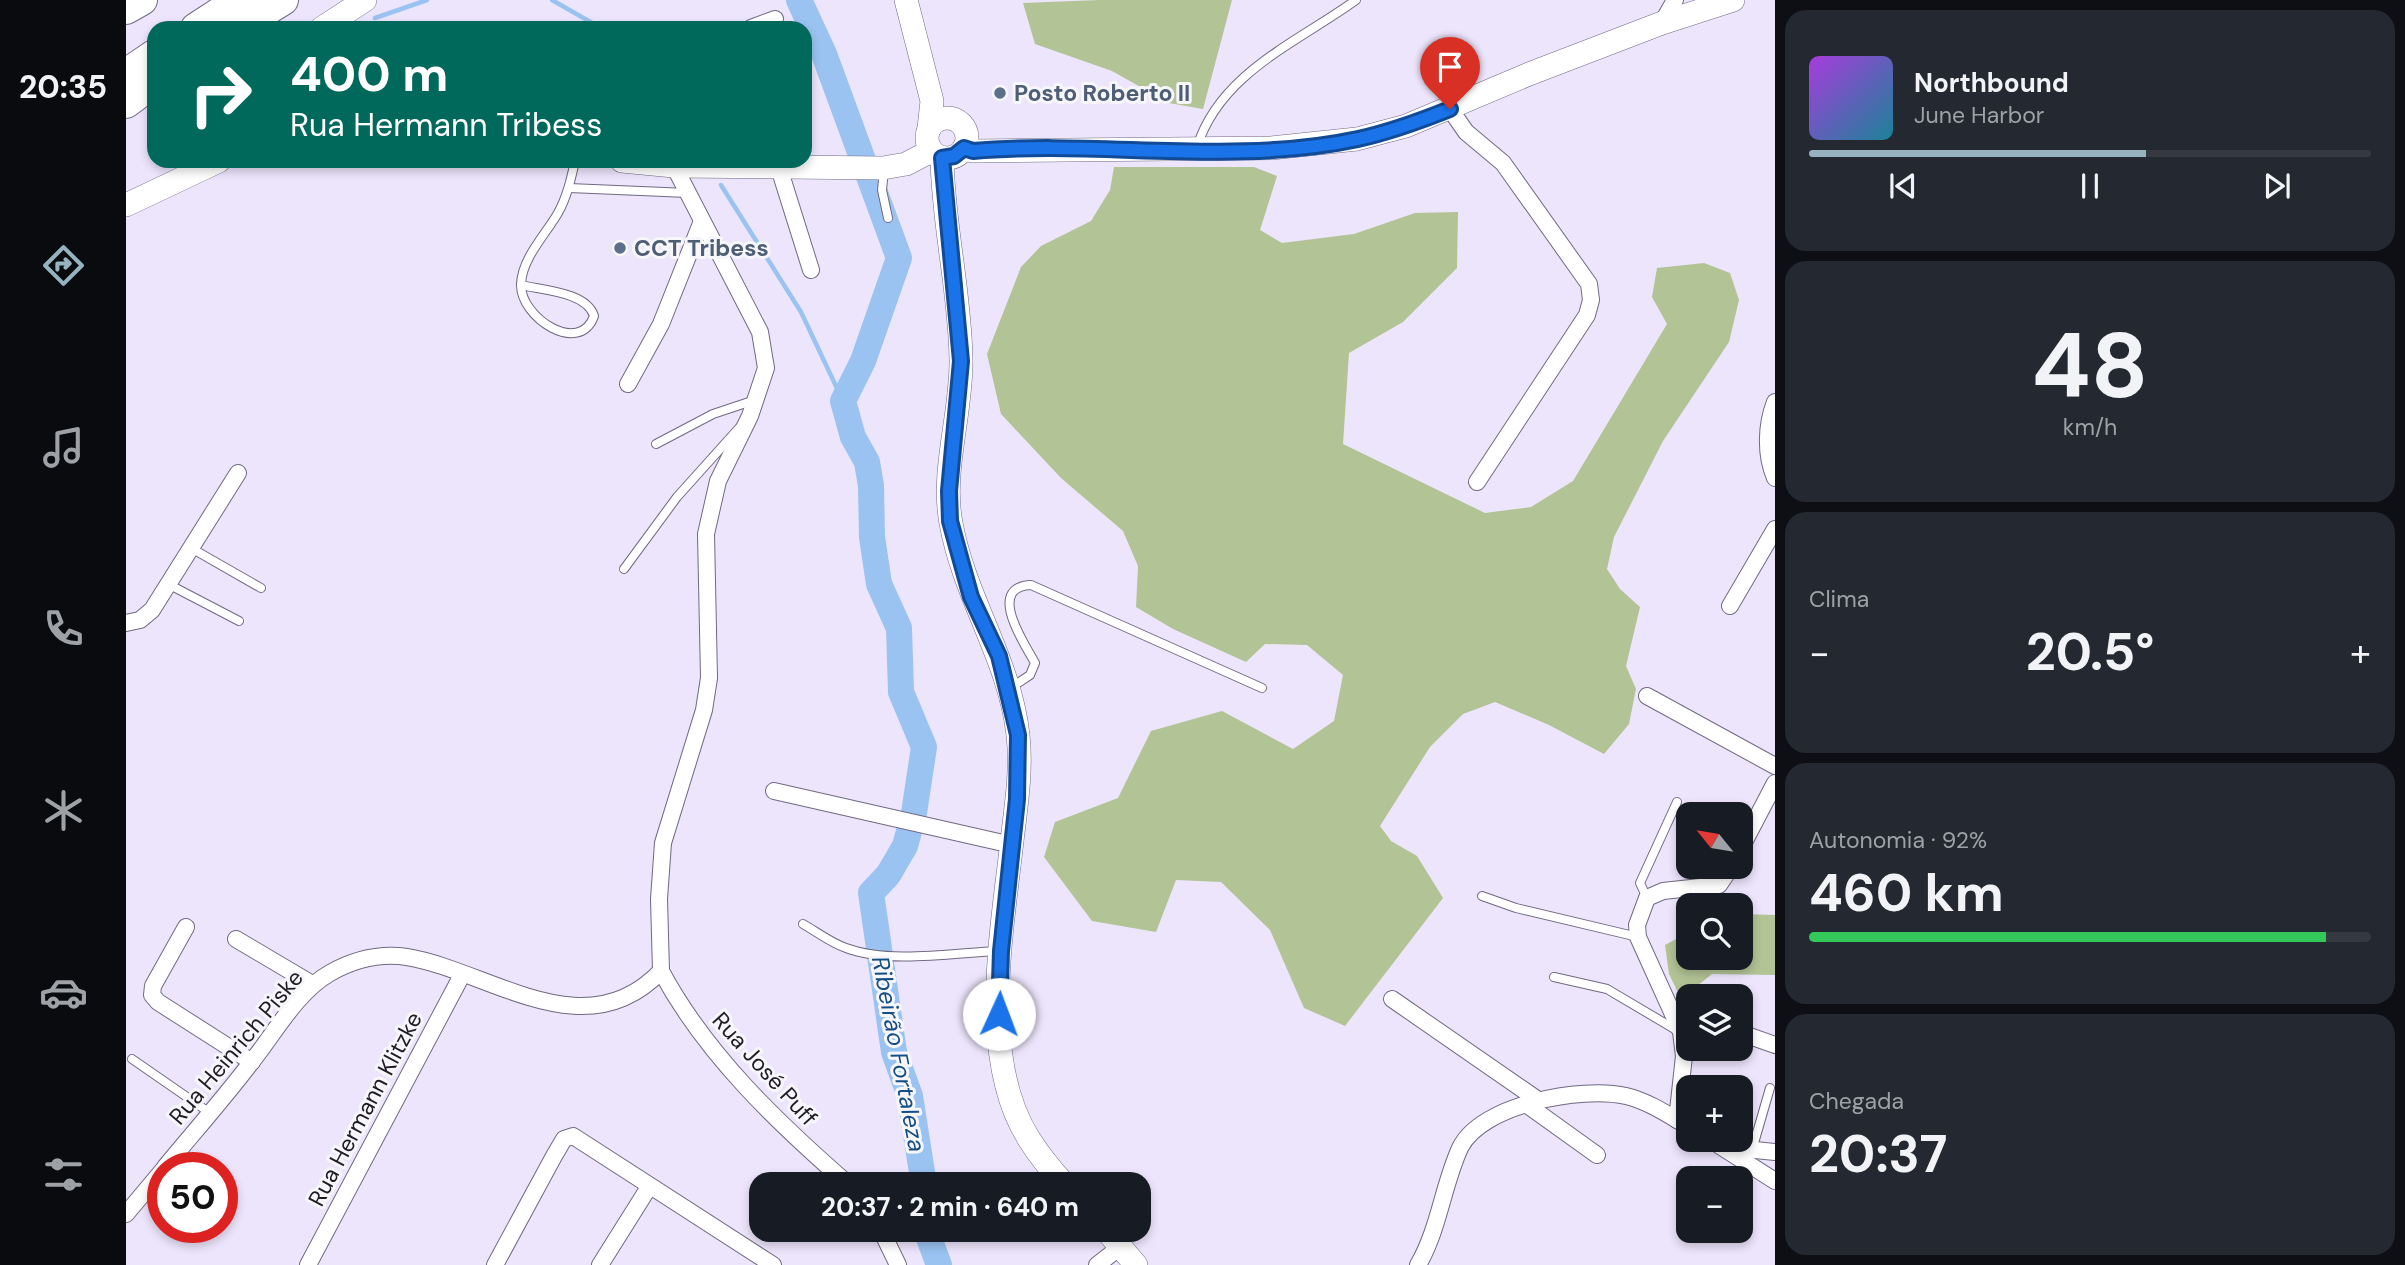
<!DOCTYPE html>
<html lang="pt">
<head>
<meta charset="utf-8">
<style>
	body { margin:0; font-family:"DM Sans",sans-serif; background:#242831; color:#f1f3f6; height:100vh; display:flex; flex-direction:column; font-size:26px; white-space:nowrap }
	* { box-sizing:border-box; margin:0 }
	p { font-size:23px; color:#9ea1a6 }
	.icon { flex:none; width:38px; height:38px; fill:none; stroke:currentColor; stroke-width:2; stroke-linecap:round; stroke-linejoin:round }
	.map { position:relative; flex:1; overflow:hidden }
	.drawer { display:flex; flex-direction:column; gap:10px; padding:10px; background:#0d0f14; width:630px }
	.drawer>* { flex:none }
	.top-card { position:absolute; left:21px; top:21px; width:665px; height:147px; border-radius:21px; box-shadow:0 4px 10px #0003; background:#00695c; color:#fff; overflow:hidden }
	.needle { width:46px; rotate:300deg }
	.controls { position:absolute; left:1550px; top:802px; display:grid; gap:14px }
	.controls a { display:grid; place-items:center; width:77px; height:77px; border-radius:14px; background:#171b24; box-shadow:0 4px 10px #0003; font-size:35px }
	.speed { position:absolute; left:21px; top:1152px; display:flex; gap:14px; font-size:35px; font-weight:700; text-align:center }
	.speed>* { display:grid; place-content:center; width:91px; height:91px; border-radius:50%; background:#171b24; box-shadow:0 4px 10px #0003; line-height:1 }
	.speed .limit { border:10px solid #d22; background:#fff; color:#111 }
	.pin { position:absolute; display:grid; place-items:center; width:60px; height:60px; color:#fff; margin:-72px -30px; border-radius:50% 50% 50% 0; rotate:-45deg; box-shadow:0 0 7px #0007 }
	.pin .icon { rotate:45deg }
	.me { position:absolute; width:77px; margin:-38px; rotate:2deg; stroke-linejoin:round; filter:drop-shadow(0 0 5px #0008) }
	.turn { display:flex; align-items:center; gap:24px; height:147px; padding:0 28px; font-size:32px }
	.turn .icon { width:91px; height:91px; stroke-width:2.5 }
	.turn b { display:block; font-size:49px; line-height:60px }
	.big { font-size:52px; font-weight:700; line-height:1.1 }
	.drawer .card { flex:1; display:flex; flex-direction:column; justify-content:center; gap:10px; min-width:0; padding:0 24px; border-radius:21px; background:#242831 }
	.drawer .dial { align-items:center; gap:0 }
	.dial b { font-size:91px; line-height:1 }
	.song { display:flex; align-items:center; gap:21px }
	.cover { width:84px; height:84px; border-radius:10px; background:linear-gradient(135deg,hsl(280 70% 55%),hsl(190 70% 35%)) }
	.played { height:7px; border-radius:4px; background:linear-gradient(90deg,#96b2be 60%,#363941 60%) }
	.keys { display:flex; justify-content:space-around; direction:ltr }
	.heat { display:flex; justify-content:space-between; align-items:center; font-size:38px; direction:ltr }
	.charge { height:10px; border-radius:5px; background:linear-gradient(90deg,#34c759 92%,#363941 0) }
	.trip { position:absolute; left:623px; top:1172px; width:402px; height:70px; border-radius:21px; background:#171b24; box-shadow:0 4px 10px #0003; font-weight:700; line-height:70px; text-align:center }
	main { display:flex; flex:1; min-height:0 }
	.dock { display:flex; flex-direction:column; width:126px; justify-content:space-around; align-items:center; background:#090b0e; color:#9ea1a6 }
	.dock .icon { width:49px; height:49px }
	.dock .active { color:#96b2be }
	.dock b { font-size:32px; color:#f1f3f6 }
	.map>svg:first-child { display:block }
</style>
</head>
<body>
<main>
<nav class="dock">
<b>20:35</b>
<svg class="icon active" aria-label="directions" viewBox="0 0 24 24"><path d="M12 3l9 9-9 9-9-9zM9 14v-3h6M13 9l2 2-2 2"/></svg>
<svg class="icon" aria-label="music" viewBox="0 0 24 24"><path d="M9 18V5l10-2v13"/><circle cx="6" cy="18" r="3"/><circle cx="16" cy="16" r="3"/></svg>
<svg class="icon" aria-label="phone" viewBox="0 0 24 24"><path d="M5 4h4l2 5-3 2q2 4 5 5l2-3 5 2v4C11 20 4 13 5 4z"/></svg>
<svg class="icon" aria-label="climate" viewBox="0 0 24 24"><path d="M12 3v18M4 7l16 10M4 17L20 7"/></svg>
<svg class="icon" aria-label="car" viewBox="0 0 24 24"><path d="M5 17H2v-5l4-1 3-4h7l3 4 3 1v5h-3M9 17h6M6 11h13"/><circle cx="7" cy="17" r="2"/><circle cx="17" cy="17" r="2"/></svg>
<svg class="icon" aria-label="filters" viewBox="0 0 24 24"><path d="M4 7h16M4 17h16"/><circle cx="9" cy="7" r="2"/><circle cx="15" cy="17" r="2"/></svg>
</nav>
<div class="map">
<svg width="1649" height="1265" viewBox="0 0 1649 1265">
	<rect width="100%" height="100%" fill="#ede5fc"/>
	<!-- green -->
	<g fill="#b2c395">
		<path d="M973,0H1106L1077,109L1043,103L986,71L909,44L897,3Z"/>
		<path d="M988,167H1128L1151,176L1134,230L1156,243L1228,234L1289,213L1332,212L1331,268L1277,322L1223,353L1217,444L1359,513L1405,507L1447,481L1541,324L1526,297L1531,268L1578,263L1604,273L1613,300L1603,342L1537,441L1488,537L1481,569L1494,589L1514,607L1500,666L1510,689L1503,724L1478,754L1423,725L1369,702L1337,714L1304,747L1254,826L1265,841L1291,856L1317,898L1219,1026L1178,1008L1144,930L1095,882L1050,880L1030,932L966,921L918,857L929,822L992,798L1025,731L1096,711L1167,749L1208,721L1217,675L1181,645L1139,644L1120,662L1047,629L1010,607L1012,566L997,531L935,478L875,414L861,354L895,267L915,246L965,221L984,190Z"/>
		<path d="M1615,914L1649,915V975L1586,974L1555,999L1543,974L1539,945L1563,932V957H1615Z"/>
	</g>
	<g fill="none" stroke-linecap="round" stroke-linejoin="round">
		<!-- stream -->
		<g stroke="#9ac3f1" stroke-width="4.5">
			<path d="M426,0L475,28"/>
			<path d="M249,18L301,0"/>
			<path d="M595,185L675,312L717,401"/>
		</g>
		<!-- river -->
		<g stroke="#9ac3f1" stroke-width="26">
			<path d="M673,0L698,54L773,258L737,361L717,401L727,437L741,462L745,486L746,537L753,584L773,628L775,692L798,747L788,813L779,846L762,875L745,893L768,1052L784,1096L798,1185"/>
			<path d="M800,1230L813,1265"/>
		</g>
		<!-- lane casing -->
		<g stroke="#716981" stroke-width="10">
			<g id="lane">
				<path d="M1071,147C1094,73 1172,42 1230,0"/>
				<path d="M758,170L756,190L762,218"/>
				<path d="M443,188L562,193"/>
				<path d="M395,285C416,290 461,292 468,316C454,356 394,318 395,284C396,258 420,234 432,213C441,197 445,179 449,161"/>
				<path d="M530,444L587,414L629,400"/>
				<path d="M65,548L135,588"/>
				<path d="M498,569L551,497L613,428"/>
				<path d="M42,584L113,621"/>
				<path d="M886,687L904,675L909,663C898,643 860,587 905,585L1136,688"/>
				<path d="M1356,896L1390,908L1512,937"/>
				<path d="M1521,898L1514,883L1551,802"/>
				<path d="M677,924C691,932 705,943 720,948C763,964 827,953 872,951"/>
				<path d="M1428,977L1481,989L1552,1031"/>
				<path d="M6,1059L84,1113"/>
				<path d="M1626,1150L1644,1088"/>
			</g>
		</g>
		<!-- street casing -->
		<g stroke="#716981" stroke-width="18">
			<g id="street">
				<path d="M1536,23L1549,0"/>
				<path d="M625,28L649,19"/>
				<path d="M1324,109L1340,132L1377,163L1463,284L1465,300L1461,315L1351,482"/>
				<path d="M653,168L685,270"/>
				<path d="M502,384L535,324L576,221"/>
				<path d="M1649,402C1640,425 1639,455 1649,478"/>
				<path d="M1604,606L1649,529"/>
				<path d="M0,623L14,620L26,610L112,473"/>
				<path d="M1521,696L1649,766"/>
				<path d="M648,791L886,845"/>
				<path d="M1615,848L1649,783"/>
				<path d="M60,927L27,986L26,995L32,1002L126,1062"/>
				<path d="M110,939L186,984"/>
				<path d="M535,971C580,1055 652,1123 723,1185"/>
				<path d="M1266,999L1412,1100"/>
				<path d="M1615,1033L1649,1045"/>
				<path d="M1400,1104L1471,1155"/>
				<path d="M1551,1120L1558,1056L1555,1032L1512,937L1511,925L1521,898L1537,891L1593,885L1606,866"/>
				<path d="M1583,1139L1649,1181"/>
				<path d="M1600,1147L1649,1152"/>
				<path d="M39,1167C68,1132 99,1097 127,1060C150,1031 171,992 204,973C227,960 254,953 281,957C364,971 459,1051 535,971L533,899L537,843L578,710L583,678L580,534L592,481L624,416L640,368L634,332L548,166"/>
				<path d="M0,1214L37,1170"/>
				<path d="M755,1230L772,1265"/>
				<path d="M182,1265L336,975"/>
				<path d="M369,1265L428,1156L438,1139L447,1136L647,1265"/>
				<path d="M474,1265L523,1187"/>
				<path d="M971,1265L994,1247"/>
				<path d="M1292,1265C1313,1229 1317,1185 1334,1148C1355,1104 1456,1086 1500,1096C1522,1101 1544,1116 1563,1127"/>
			</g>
		</g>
		<!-- secondary casing -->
		<g stroke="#716981" stroke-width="24">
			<g id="secondary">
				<path d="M780,0L806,101L803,129"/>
				<path d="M196,28L239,0"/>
				<circle cx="821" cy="138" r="20"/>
				<path d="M838,148L847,151L1145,148L1231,139L1280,126L1403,74L1536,23L1607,0"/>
				<path d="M816,158C817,225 834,291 835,359C836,413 815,470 825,523C838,597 884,660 892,735C896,770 890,806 886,841C876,931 852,1059 903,1139C913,1155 926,1171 939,1185"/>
				<path d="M496,161L548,166L757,168L780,164L805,151"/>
				<path d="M0,205L93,161"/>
				<path d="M980,1230L1010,1265"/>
			</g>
		</g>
		<!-- highway casing -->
		<g stroke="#716981" stroke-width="32">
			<g id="highway">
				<path d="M0,9L16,0"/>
				<path d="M70,28L113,0"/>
				<path d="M111,28L157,0"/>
				<path d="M0,74L28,55"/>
				<path d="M0,103L28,82"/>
			</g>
		</g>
		<!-- lane -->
		<use href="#lane" stroke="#fff" stroke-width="8"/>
		<!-- street -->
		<use href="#street" stroke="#fff" stroke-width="16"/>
		<!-- secondary -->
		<use href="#secondary" stroke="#fff" stroke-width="23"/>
		<!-- highway -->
		<use href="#highway" stroke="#fff" stroke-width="30"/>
	</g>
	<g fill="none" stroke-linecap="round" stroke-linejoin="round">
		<!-- route casing -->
		<g stroke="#114b97" stroke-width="18">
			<path id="route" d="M873,1014L875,951L891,799L892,735L873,656L845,597L824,521L823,491L835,361L816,158L828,156L838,148L847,151C974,140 1106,166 1232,139C1264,132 1294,121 1324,109"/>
		</g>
		<!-- route -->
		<use href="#route" stroke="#1a73e8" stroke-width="12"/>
	</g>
	<!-- markers -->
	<g fill="#5c6f8a" stroke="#f7f6fb" stroke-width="2.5">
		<circle cx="874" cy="93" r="7"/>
		<circle cx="494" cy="248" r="7"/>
	</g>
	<g text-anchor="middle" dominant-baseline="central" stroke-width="6" stroke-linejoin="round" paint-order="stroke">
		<!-- service labels -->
		<g font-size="23" font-weight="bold" fill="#4e5e75" stroke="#f7f6fb" text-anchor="start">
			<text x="888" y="93">Posto Roberto II</text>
			<text x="508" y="248">CCT Tribess</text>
		</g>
		<!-- street labels -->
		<g font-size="23" fill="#201c26" stroke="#f7f6fb">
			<text transform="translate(110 1047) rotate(-50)">Rua Heinrich Piske</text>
			<text transform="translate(639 1069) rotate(48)">Rua José Puff</text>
			<text transform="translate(239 1109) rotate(-62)">Rua Hermann Klitzke</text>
		</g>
		<!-- water labels -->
		<g font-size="24" font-style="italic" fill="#154d85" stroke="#f7f6fb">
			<text transform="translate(773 1054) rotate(79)">Ribeirão Fortaleza</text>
		</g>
	</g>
</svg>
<div class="controls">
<a><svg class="needle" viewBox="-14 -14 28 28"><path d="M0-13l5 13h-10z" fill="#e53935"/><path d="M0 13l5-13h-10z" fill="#9ea1a6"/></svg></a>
<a><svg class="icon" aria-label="search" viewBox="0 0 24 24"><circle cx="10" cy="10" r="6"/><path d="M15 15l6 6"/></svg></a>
<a><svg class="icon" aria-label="layers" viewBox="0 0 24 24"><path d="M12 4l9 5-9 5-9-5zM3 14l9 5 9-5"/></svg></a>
<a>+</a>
<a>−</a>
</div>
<div class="speed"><div class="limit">50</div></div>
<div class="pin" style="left:1324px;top:109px;background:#d93025"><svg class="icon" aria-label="arrive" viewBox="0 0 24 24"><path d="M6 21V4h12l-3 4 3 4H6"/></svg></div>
<svg class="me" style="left:873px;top:1014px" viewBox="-20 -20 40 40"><circle r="19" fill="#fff"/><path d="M0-13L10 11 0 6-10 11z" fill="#1a73e8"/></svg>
<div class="trip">20:37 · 2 min · 640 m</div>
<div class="top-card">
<div class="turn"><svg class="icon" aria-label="right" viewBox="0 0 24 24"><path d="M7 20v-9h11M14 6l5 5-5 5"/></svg><div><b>400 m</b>Rua Hermann Tribess</div></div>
</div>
</div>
<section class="drawer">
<div class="card">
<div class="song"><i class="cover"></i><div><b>Northbound</b><p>June Harbor</p></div></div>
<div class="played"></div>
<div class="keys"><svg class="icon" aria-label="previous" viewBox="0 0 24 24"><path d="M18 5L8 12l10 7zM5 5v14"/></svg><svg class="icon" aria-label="pause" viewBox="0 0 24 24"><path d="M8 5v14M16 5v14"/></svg><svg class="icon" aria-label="next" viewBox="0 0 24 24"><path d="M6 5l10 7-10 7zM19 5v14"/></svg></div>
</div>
<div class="card dial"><b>48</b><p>km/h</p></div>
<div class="card"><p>Clima</p>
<div class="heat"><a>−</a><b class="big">20.5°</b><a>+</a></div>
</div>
<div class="card"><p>Autonomia · 92%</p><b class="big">460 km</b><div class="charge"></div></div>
<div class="card"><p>Chegada</p><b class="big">20:37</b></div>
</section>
</main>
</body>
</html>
